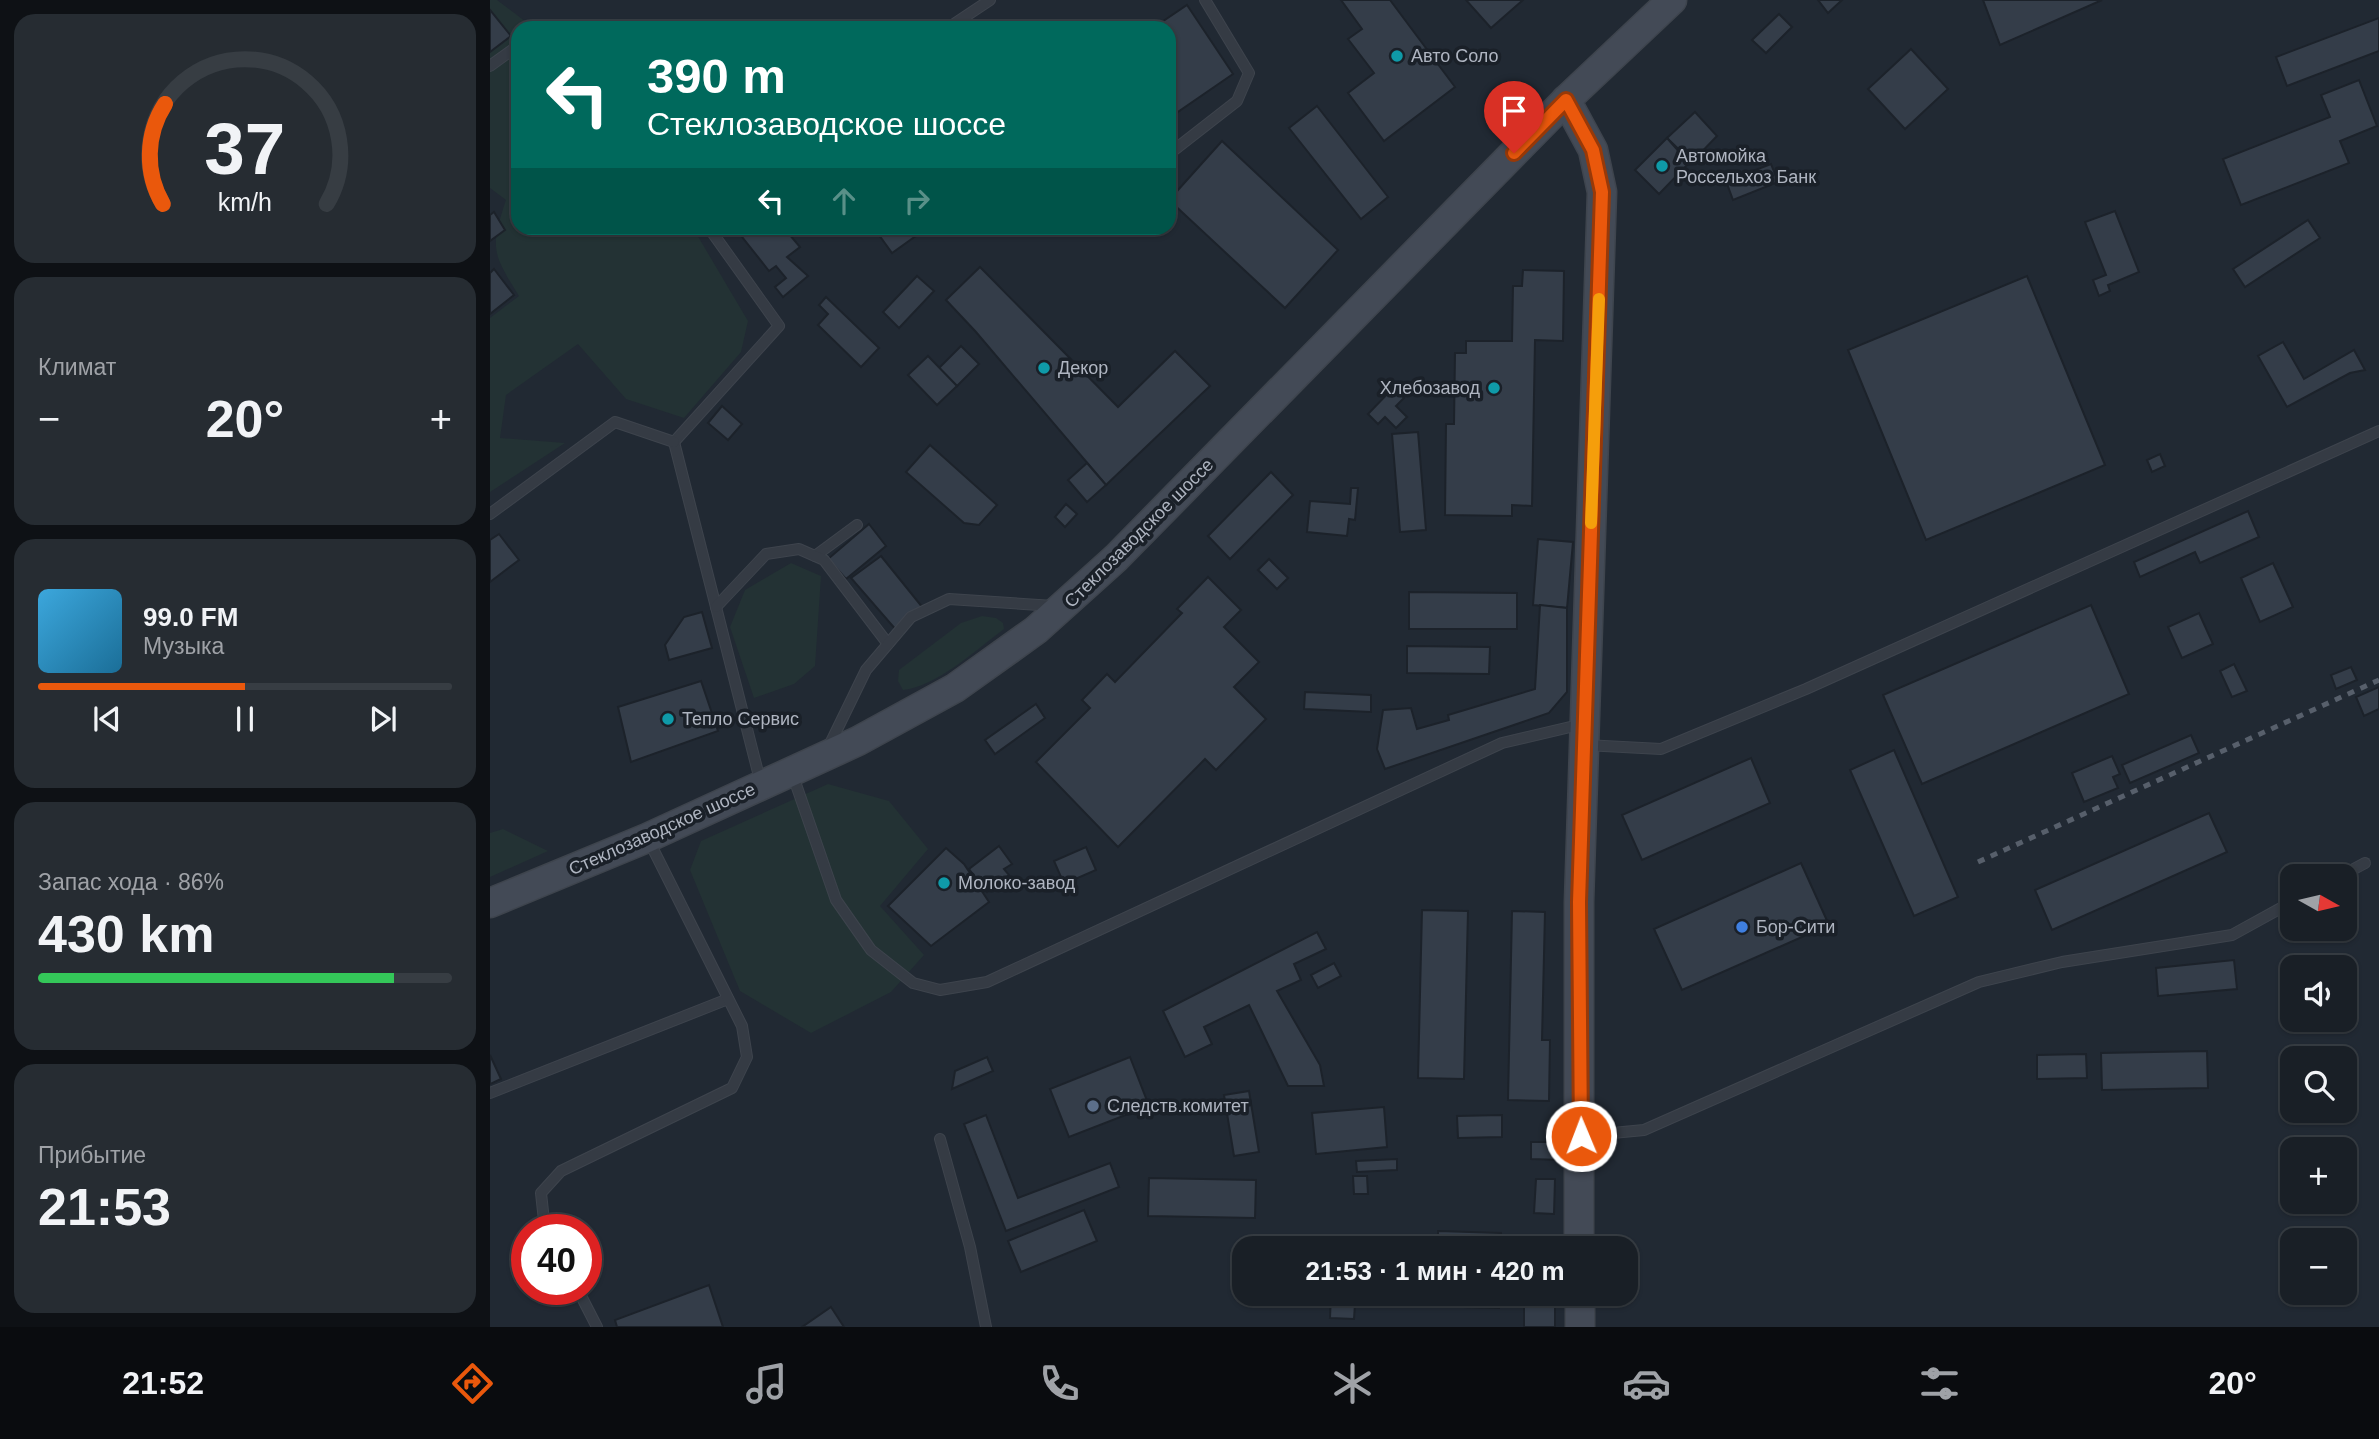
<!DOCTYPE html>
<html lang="ru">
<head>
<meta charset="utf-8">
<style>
	body { margin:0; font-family:Arial,sans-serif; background:#262c32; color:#f1f3f6; height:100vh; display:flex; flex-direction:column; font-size:26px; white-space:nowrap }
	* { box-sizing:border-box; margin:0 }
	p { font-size:23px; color:#9fa2a7 }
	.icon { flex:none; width:38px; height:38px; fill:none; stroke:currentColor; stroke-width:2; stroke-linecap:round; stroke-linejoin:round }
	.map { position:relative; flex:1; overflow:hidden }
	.drawer { display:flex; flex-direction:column; gap:14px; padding:14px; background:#0e1115; width:490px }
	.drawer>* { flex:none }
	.top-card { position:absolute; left:21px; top:21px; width:665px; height:214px; border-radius:21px; box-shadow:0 2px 5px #0004,0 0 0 2px #373d43; background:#00695c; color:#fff; overflow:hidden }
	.needle { width:46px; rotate:98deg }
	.controls { position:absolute; left:1790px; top:864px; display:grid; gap:14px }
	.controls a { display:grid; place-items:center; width:77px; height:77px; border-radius:14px; background:#191f26; box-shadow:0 2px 5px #0004,0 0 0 2px #373d43; font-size:35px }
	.speed { position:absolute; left:21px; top:1214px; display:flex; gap:14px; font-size:35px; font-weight:700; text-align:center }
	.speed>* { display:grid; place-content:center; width:91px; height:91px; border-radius:50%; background:#191f26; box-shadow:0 2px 5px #0004,0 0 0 2px #373d43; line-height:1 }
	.speed .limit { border:10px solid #d22; background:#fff; color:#111 }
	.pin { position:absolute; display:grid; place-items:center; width:60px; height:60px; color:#fff; margin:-72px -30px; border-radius:50% 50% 50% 0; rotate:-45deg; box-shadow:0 0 7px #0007 }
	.pin .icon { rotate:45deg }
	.me { position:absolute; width:77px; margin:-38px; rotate:359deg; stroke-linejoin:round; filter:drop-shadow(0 0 5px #0008) }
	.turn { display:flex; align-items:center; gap:24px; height:147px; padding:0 21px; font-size:32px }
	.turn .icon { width:91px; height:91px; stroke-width:2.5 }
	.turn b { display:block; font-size:49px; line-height:60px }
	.lanes { display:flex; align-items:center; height:66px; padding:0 21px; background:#0003; justify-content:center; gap:35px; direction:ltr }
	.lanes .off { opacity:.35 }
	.big { font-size:52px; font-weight:700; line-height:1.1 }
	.drawer .tile { flex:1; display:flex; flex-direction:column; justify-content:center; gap:10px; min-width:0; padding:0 24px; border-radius:21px; background:#262c32 }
	.drawer .dial { align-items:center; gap:0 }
	.dial svg { height:182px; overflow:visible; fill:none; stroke:#373d43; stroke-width:7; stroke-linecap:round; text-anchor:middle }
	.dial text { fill:#f1f3f6; stroke:none }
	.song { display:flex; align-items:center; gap:21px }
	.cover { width:84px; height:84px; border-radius:10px; background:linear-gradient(135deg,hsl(200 70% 55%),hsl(200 70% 35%)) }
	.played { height:7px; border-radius:4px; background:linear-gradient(90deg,#ea580c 50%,#373d43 50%) }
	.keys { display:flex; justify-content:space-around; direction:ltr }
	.heat { display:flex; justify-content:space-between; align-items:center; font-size:38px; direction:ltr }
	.charge { height:10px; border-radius:5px; background:linear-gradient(90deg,#34c759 86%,#373d43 0) }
	.trip { position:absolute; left:742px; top:1236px; width:406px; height:70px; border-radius:21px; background:#191f26; box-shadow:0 2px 5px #0004,0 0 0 2px #373d43; font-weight:700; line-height:70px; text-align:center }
	.tab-bar { display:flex; height:112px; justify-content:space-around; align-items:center; background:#0a0c0f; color:#9fa2a7 }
	.tab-bar .icon { width:49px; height:49px }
	.tab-bar .current { color:#ea580c }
	.tab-bar b { font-size:32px; color:#f1f3f6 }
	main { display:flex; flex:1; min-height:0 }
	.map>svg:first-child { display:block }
</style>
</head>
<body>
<main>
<section class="drawer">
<div class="tile dial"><svg viewBox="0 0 100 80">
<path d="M14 69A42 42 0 1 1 86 69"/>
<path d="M14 69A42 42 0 0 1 15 25" stroke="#ea580c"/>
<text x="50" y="56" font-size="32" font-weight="700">37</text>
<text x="50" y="72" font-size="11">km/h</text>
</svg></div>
<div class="tile"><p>Климат</p>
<div class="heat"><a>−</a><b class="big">20°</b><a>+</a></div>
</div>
<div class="tile">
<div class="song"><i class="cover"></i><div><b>99.0 FM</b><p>Музыка</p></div></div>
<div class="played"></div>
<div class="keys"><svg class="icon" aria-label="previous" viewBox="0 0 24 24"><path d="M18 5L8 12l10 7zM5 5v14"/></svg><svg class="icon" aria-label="pause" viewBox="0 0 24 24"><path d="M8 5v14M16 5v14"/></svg><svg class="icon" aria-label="next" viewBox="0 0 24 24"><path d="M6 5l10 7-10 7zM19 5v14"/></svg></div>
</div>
<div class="tile"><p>Запас хода · 86%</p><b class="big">430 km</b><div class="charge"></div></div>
<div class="tile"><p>Прибытие</p><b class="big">21:53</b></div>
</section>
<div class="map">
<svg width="1889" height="1327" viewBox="0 0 1889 1327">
	<rect width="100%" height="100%" fill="#212933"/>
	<!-- green -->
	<g fill="#233234">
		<path d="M0,0H7L44,28H28V228H203L258,321L251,352L194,418L136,399L88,344L16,395L10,438L75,443L0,492V318L29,296C2,253 0,248 16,200L0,188Z"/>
		<path d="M301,563L331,576L325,666L304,684L264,698L240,627L255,590Z"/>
		<path d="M492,616L506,618L513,623L514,629C487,649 446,687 413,690L408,681L409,670L471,623Z"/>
		<path d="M338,784L399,801L438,849L390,906L434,955L401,992L321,1033L250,991L200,870L211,841Z"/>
		<path d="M13,829L58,851L0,877V833Z"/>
	</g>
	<!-- building -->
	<g fill="#343d49" stroke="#1c222a" stroke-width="2">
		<path d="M851,0H900L965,87L894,141L858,93L884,73L858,39L872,29Z"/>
		<path d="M976,0H1033L1001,28Z"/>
		<path d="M1328,0H1352L1338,13Z"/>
		<path d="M1493,0H1612L1510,45Z"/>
		<path d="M697,5L743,74L679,118V28H663Z"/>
		<path d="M0,10L21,36L0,52Z"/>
		<path d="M1289,14L1302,27L1276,53L1262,40Z"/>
		<path d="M1889,18V51L1797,86L1786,57Z"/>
		<path d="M1421,49L1458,89L1415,129L1378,89Z"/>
		<path d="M1869,80L1887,126L1850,141L1859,163L1751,205L1733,159L1840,117L1831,95Z"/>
		<path d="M827,106L898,197L871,219L799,128Z"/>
		<path d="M1205,112L1227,136L1202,162L1177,138Z"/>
		<path d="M1177,138L1199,163L1169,194L1145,170Z"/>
		<path d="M732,141L848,250L795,308L679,200Z"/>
		<path d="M1281,164L1288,182L1243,200L1236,181Z"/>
		<path d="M1625,211L1649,272L1618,285L1620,291L1609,296L1603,280L1616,275L1595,222Z"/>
		<path d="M4,212L15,230L0,241V215Z"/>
		<path d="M1818,220L1830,238L1755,287L1743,269Z"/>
		<path d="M245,228H294L310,247L297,257L318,276L293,297L285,287L296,278L286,266L279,271Z"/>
		<path d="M384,228H437L402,253Z"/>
		<path d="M490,267L628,407L685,351L720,386L616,485L486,332L456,300Z"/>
		<path d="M4,269L24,295L0,314V273Z"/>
		<path d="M1033,270L1074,271L1073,341L1045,340L1042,506L1022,505V516L955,515L956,424H964L965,353H976V341H1022L1023,286H1032Z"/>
		<path d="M427,276L444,291L409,328L393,312Z"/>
		<path d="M1537,276L1615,465L1436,540L1358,350Z"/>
		<path d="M336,297L389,348L371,367L328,325L338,314L329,305Z"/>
		<path d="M1793,342L1814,379L1864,350L1875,370L1860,373L1797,407L1768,356Z"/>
		<path d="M471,346L489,364L467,386L449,368Z"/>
		<path d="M438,356L467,386L447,405L418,375Z"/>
		<path d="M904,387L914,398L906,406L917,417L906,428L895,417L888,424L878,414Z"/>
		<path d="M232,406L252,424L238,440L218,423Z"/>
		<path d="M928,432L936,530L910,532L902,434Z"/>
		<path d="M440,445L507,505L489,525L474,523L416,472Z"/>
		<path d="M1670,454L1675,466L1662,472L1657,460Z"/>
		<path d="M597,463L616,485L597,502L578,480Z"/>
		<path d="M781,472L803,495L740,559L718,536Z"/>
		<path d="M861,488H868L865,520L859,519L857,536L817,532L820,501L860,504Z"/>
		<path d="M576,504L587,514L575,527L565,517Z"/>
		<path d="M1758,511L1769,537L1710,563L1705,552L1650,577L1644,562Z"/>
		<path d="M379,524L396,546L356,579L338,559Z"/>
		<path d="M9,534L29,560L0,582V540Z"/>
		<path d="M1048,539L1083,542L1077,608L1043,605Z"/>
		<path d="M391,556L433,608L407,631L361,578Z"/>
		<path d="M779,559L798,578L787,589L768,570Z"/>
		<path d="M1783,563L1803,607L1770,622L1751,578Z"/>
		<path d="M718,577L751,610L734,627L769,662L744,687L776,719L726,770L715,759L628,847L546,762L600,708L592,700L617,674L625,682L692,613L687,609Z"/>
		<path d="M919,592L1027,593V629H919Z"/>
		<path d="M1050,605L1077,608V692L1059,713L895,769L887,749L893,710L921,708L927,729L959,720L958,715L1045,689Z"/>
		<path d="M1601,605L1639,694L1432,784L1393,695Z"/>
		<path d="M212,612L222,648L179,660L175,645L194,617Z"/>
		<path d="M1709,613L1723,644L1692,658L1678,627Z"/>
		<path d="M917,646L1000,647L999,674L917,673Z"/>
		<path d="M1744,664L1757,691L1742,697L1730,671Z"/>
		<path d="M1861,667L1867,680L1846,689L1841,675Z"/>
		<path d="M211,681L228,731L141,762L128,707Z"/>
		<path d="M1889,687V709L1874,716L1866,697Z"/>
		<path d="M815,692L881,695V712L814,709Z"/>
		<path d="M546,704L555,718L505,754L495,740Z"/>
		<path d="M1701,735L1709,753L1640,783L1632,765Z"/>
		<path d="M1404,750L1468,897L1424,916L1360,770Z"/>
		<path d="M1622,756L1630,774L1623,777L1628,788L1594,802L1582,773Z"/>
		<path d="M1261,758L1280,803L1152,860L1132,815Z"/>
		<path d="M1719,813L1737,852L1562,930L1545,890Z"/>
		<path d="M509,846L522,864L514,869L519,875L497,892L479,869Z"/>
		<path d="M596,847L606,870L574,884L564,861Z"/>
		<path d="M456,848L474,864L499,902L441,946L398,906Z"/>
		<path d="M1311,863L1339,925L1192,990L1164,929Z"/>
		<path d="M932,910L978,911L974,1079L928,1078Z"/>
		<path d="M1022,911L1055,912L1052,1040H1060L1059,1101L1018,1100Z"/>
		<path d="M827,932L836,949L804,964L811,980L787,991L830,1065L834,1086H798L759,1005L714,1027L722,1044L695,1057L673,1011Z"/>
		<path d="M1744,960L1747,989L1668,996L1666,968Z"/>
		<path d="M844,963L851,976L828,988L821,975Z"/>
		<path d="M1717,1051L1718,1088L1612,1090L1611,1053Z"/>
		<path d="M1596,1054L1597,1078L1547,1079V1055Z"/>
		<path d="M0,1055L11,1079L0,1084Z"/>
		<path d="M497,1057L503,1071L462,1089L465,1071Z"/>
		<path d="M640,1057L659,1106L579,1137L560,1089Z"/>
		<path d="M759,1091L769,1152L744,1156L734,1095Z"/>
		<path d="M894,1107L897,1147L826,1154L822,1113Z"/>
		<path d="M496,1115L528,1198L620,1163L629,1187L516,1231L474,1124Z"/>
		<path d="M1012,1115V1137L968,1138L967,1116Z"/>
		<path d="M1041,1142H1072L1071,1160L1041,1159Z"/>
		<path d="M907,1159V1170L867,1172L866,1161Z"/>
		<path d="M863,1176H877L878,1194H864Z"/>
		<path d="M659,1178L766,1180L765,1218L658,1216Z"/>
		<path d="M1046,1179H1065L1064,1214L1044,1213Z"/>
		<path d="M594,1210L607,1241L531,1272L518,1241Z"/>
		<path d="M948,1231L1011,1233L1010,1248H948Z"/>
		<path d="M219,1285L233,1327H127L125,1320Z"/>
		<path d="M841,1293H1009V1308L865,1304L864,1319L840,1318Z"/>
		<path d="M1065,1297V1327H1034V1298Z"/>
		<path d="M341,1307L354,1327H312Z"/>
	</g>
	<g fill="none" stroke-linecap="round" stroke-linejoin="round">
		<!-- lane casing -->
		<g stroke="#3e444d" stroke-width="12">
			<g id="lane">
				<path d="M458,28L500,0"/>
				<path d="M0,66L22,50"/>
				<path d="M679,154L747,101L759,73L715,0"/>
				<path d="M184,442L271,784"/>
				<path d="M184,442L289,326L219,228"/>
				<path d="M0,514L125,422L184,442"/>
				<path d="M325,556L367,525"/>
				<path d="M226,607L276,554L309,549L334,560L398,644"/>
				<path d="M1095,745L1171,749L1316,689L1889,431"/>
				<path d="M338,748L376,670L421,617L459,599L564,606"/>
				<path d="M302,773L346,900L381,950L423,983L450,990L497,982L1012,743L1093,724"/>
				<path d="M1849,877L1875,863"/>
				<path d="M0,1093L238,999"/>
				<path d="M1091,1136L1154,1130L1489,982L1572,962L1742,935L1802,902"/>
				<path d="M450,1139L480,1247L496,1327"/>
				<path d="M55,1230L51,1193L71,1171L242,1088L257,1057L252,1026L159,841"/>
				<path d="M88,1290L107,1327"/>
			</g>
		</g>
		<!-- secondary casing -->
		<g stroke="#3e444d" stroke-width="31">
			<g id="secondary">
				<path d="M1076,100L1103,150L1112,192L1089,902V1248"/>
				<path d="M0,903L157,838L368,741L465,688L546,630L626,558L1076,100L1182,0"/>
				<path d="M1090,1293V1327"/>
			</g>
		</g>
		<!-- lane -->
		<use href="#lane" stroke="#353b44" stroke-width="10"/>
		<!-- secondary -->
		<use href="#secondary" stroke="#434a56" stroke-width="28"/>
		<!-- rail -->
		<path stroke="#575f6b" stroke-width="5" stroke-dasharray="7 7" stroke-linecap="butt" d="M1488,862L1889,680"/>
	</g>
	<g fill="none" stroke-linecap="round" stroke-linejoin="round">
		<!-- route casing -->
		<g stroke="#983908" stroke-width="18">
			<path id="route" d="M1024,153L1076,100L1103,150L1112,192L1089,902L1091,1136"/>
		</g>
		<!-- route -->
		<use href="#route" stroke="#ea580c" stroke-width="12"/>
		<!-- slow -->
		<path stroke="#f59e0b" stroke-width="12" d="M1101,523L1109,299"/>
	</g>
	<!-- markers -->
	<g fill="#0f9aa8" stroke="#1a2028" stroke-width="2.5">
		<circle cx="907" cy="56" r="7"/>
		<circle cx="1172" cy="166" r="7"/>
		<circle cx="554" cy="368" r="7"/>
		<circle cx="1004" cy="388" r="7"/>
		<circle cx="178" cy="719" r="7"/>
		<circle cx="454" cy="883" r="7"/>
	</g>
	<circle fill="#3f7fe0" stroke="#1a2028" stroke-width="2.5" cx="1252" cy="927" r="7"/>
	<circle fill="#5c6f8a" stroke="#1a2028" stroke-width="2.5" cx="603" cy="1106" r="7"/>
	<g text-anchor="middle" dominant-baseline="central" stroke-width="7" stroke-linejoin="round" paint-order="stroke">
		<!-- poi labels -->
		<g font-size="18" fill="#afb5c1" stroke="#1a2028" text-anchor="start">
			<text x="921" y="56">Авто Соло</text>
			<text x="1186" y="156">Автомойка<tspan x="1186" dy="21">Россельхоз Банк</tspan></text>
			<text x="568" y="368">Декор</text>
			<text x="990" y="388" text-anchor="end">Хлебозавод</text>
			<text x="192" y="719">Тепло Сервис</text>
			<text x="468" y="883">Молоко-завод</text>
			<text x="1266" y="927">Бор-Сити</text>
			<text x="617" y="1106">Следств.комитет</text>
		</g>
		<!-- street labels -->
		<g font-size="18" fill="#afb5c1" stroke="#1a2028">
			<text transform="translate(649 533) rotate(-45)">Стеклозаводское шоссе</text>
			<text transform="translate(172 829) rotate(-24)">Стеклозаводское шоссе</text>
		</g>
	</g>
</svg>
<div class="controls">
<a><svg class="needle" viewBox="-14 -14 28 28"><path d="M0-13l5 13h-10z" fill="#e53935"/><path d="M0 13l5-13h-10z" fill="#9fa2a7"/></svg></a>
<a><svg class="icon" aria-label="sound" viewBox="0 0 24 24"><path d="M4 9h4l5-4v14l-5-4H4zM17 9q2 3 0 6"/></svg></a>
<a><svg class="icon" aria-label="search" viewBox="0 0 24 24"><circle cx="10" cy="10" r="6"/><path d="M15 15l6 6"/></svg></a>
<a>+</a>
<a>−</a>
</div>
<div class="speed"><div class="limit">40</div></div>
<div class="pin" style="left:1024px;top:153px;background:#d93025"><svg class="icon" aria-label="arrive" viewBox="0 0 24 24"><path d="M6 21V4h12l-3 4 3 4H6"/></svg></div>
<svg class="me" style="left:1091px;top:1136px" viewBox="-20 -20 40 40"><circle r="17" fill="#ea580c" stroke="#fff" stroke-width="3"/><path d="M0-11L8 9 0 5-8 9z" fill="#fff"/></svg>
<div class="trip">21:53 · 1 мин · 420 m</div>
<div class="top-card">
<div class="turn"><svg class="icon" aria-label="left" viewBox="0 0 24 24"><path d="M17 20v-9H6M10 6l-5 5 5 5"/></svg><div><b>390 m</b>Стеклозаводское шоссе</div></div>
<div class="lanes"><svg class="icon" aria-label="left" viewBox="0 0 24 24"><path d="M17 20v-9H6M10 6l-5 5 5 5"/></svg><svg class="icon off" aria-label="ahead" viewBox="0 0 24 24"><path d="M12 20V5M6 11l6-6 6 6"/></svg><svg class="icon off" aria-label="right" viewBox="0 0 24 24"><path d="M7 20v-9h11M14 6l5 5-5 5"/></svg></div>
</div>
</div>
</main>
<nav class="tab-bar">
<b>21:52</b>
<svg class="icon current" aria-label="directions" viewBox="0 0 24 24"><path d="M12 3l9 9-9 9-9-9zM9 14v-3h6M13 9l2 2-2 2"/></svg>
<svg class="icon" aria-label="music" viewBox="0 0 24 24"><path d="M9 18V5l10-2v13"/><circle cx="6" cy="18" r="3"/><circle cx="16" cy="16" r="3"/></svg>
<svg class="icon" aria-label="phone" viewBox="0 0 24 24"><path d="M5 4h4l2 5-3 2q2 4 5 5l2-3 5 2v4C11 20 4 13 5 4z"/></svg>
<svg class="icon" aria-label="climate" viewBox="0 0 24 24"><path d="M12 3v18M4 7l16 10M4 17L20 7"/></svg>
<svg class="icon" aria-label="car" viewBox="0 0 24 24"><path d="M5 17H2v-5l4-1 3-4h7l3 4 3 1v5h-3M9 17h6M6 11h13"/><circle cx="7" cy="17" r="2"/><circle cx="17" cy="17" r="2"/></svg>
<svg class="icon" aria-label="filters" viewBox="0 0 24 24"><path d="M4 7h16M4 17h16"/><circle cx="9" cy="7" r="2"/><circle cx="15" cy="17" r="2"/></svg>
<b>20°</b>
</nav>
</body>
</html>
